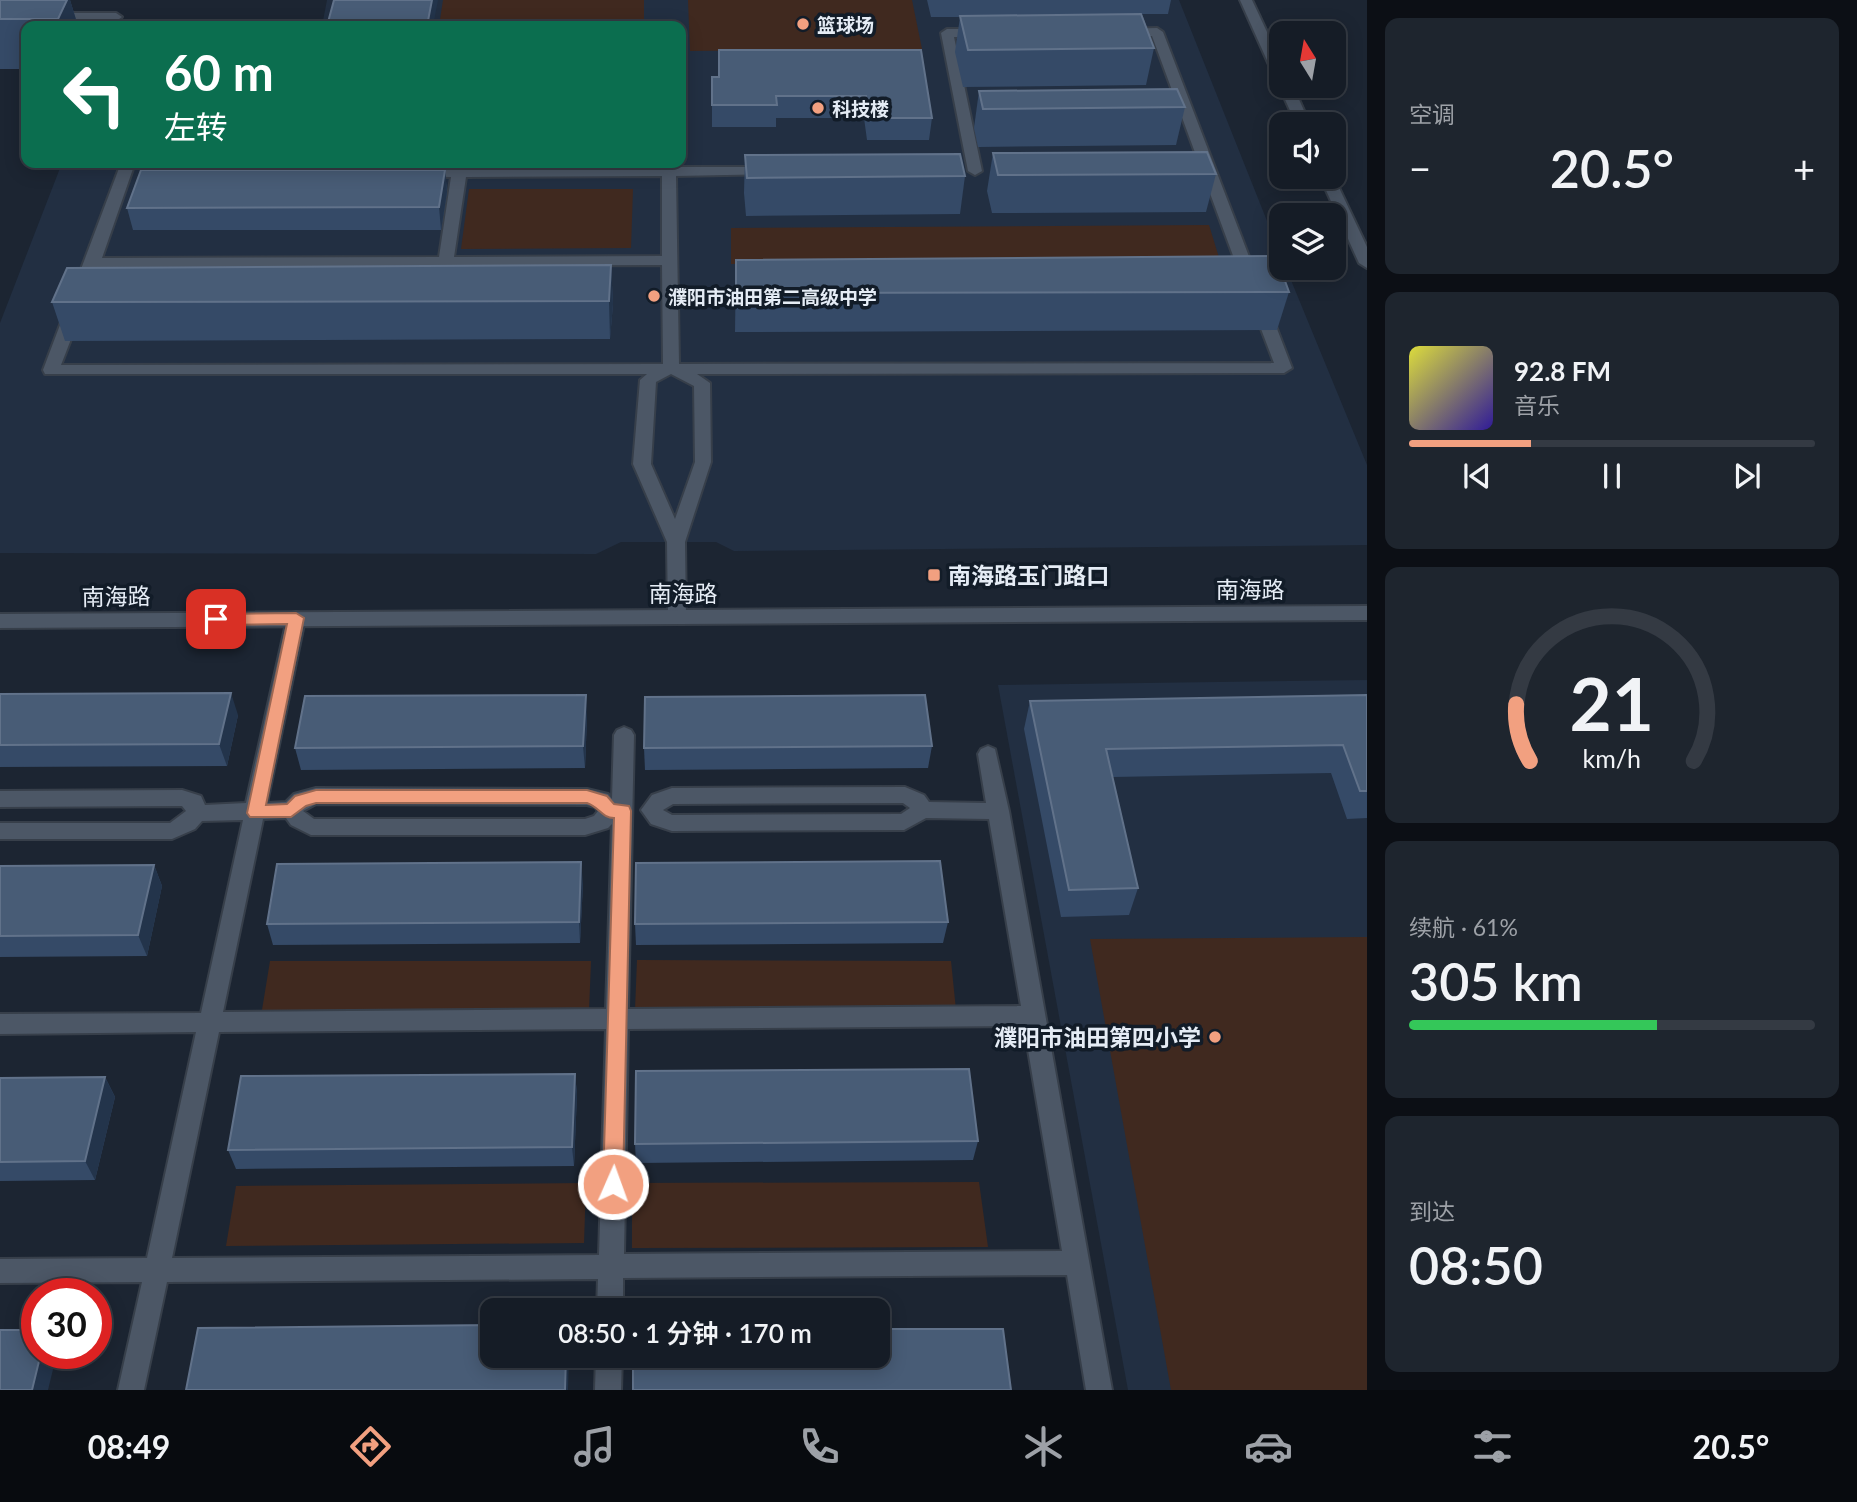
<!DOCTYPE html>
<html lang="zh">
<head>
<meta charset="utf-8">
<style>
	body { margin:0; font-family:Lato,"Noto Sans SC",sans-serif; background:#1e252e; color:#f1f3f6; height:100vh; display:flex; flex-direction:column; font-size:26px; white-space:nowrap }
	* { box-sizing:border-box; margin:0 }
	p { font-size:23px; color:#9da1a7 }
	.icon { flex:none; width:38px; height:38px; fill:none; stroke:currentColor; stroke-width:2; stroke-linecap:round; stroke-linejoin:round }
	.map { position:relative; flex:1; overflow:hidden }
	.panel { display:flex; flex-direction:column; gap:18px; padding:18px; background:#0c0f15; width:490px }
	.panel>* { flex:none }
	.banner { position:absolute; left:21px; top:21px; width:665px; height:147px; border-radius:14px; box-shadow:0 4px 18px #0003,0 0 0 2px #343a43; background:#0b6e4f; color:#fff; overflow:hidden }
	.needle { width:46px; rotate:349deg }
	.controls { position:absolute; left:1269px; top:21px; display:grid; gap:14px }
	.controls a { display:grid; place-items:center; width:77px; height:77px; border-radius:14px; background:#151c26; box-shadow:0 4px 18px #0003,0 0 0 2px #343a43; font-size:35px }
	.speed { position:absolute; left:21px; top:1278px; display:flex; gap:14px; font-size:35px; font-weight:700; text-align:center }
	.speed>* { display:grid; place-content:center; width:91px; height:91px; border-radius:50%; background:#151c26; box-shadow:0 4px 18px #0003,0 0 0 2px #343a43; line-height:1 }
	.speed .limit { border:10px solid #d22; background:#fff; color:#111 }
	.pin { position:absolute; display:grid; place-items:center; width:60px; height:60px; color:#fff; margin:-30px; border-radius:14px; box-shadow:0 4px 10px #0006 }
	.me { position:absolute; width:77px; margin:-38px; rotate:2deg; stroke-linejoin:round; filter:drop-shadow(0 0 5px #0008) }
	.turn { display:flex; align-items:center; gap:24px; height:147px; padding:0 28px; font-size:32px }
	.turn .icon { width:91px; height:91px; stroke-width:2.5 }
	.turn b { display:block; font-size:49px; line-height:60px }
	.big { font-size:52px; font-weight:600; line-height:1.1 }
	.panel .widget { flex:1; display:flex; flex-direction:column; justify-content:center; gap:10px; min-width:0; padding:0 24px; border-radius:14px; background:#1e252e }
	.panel .dial { align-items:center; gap:0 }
	.dial svg { height:182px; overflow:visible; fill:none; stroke:#343a43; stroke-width:7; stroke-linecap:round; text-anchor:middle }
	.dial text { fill:#f1f3f6; stroke:none }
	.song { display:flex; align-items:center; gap:21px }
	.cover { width:84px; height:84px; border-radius:10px; background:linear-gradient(135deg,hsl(60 70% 55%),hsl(250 70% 35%)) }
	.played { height:7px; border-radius:4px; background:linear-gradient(90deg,#f2a080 30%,#343a43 30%) }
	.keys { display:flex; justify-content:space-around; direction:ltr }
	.heat { display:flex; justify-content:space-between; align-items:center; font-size:38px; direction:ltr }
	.charge { height:10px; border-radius:5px; background:linear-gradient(90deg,#34c759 61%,#343a43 0) }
	.trip { position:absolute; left:480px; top:1298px; width:410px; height:70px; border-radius:14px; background:#151c26; box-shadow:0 4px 18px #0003,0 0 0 2px #343a43; font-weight:600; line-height:70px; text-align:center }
	.tab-bar { display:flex; height:112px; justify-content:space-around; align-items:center; background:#080b0f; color:#9da1a7 }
	.tab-bar .icon { width:49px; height:49px }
	.tab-bar .current { color:#f2a080 }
	.tab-bar b { font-size:32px; color:#f1f3f6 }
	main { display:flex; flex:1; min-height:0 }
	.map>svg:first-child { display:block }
</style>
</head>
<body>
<main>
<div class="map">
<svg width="1367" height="1390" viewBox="0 0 1367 1390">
	<rect width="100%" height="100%" fill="#1c2532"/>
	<!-- built -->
	<g fill="#222f42">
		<path d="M327,0H1179L1281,256V268H1286L1367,465V545L734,551L716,542H621L596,554L0,553V323L62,163H681V26H322Z"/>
		<path d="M1367,680V1390H1128L998,685Z"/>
	</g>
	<!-- green -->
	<g fill="#40291f">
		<path d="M443,0H644V26H439Z"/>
		<path d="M688,0H912L922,49L690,51Z"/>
		<path d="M469,189H633L631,248L461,249Z"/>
		<path d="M1209,225L1221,264H731V228Z"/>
		<path d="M1367,937V1390H1171L1090,939Z"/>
		<path d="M637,960L951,961L956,1010H635Z"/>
		<path d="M270,961H591L589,1011L262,1010Z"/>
		<path d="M979,1182L988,1247L632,1248V1183Z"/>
		<path d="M586,1183L584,1243L226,1246L236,1186Z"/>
	</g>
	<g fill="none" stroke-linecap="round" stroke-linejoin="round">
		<!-- minor casing -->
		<g stroke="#373f4a" stroke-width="4">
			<g id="minor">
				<path d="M0,13H116L122,17L116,21H0Z"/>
				<path d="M1157,28L1163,32L1258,280L1255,283H1245L1242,280L1152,36L1122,37L1116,33L1122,29Z"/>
				<path d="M947,29H984L990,33L984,37H954L982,171L975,175L968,171L941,33Z"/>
				<path d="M121,163H135L102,258L439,257L451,177L414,176L412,173L419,169L662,167V163H676V167H770L777,171L775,174L676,176L679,364L1274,363L1253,308L1261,303L1269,308L1292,368L1284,373L697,374L710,383L711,462L685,542L686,618L684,623H670L668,618L667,542L633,464L640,380L647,374H45L43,370ZM662,176V256L454,257L466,177ZM662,265L663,364L61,365L99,267ZM671,374L694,386L695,462L675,519L651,464L656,382Z"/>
				<path d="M296,612L303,614L305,619L267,803L286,802L294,794L316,788L587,789L608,794L612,799L614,735L617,730L624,727L631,730L634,735L628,1009L1021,1006L989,819L926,818L904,830L672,831L651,824L641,810L652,795L672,788L905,787L924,795L929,802L986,803L978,754L981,749L988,746L995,749L1009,811L1112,1390H1086L1067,1275L623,1278V1311H597L598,1279L167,1282L144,1390H118L142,1282L0,1283V1259L147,1258L196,1032L0,1034V1014L201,1013L243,820L202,821L195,829L172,839H0V823H170L186,811L182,806L0,807V791L182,790L201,796L205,805L246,803L287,619L289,614ZM903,803L910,808L901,814L672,815L663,810L673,804ZM316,804L587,805L595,807L598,811L594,816L585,819H314L303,811ZM286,818L291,825L311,835H585L608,828L612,824L606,1009L223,1012L263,819ZM1024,1026L1062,1251L624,1254L628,1029ZM606,1029L599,1255L172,1258L219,1032Z"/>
				<path d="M596,1356H622L621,1390H595Z"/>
			</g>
		</g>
		<!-- tertiary casing -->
		<g stroke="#373f4a" stroke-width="4">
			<g id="tertiary">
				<path d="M1240,0H1252L1281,62V80L1274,76Z"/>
				<path d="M1281,84V86H1293L1310,124H1296L1279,86Z"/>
				<path d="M1320,177H1334L1367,247V268L1359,263Z"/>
				<path d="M1367,606V620L0,628V614Z"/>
			</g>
		</g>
		<!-- minor -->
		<use href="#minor" fill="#4c5766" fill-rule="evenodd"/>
		<!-- tertiary -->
		<use href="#tertiary" fill="#4c5766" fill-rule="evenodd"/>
	</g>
	<!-- wall -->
	<g fill="#354a67">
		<path d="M0,0H70L78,26H26V69H0Z"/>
		<path d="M927,0H1171L1168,14H1142L1154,48L1146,85L963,87L955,52L960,17H931Z"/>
		<path d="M719,50L932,118L929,140H867L864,118H776V127H712V77H718Z"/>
		<path d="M979,91L1185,107L1176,145L978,147L974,128Z"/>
		<path d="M993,153L1216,174L1206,212L992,213L987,191Z"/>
		<path d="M745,155L965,176L960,214L746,216L744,193Z"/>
		<path d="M445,170L447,192L441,230H133L127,208Z"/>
		<path d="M736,260L1289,292L1277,330L735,332Z"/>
		<path d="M611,265L613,304L610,339L65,341L52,302Z"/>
		<path d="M0,694L238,715L227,766L0,767Z"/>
		<path d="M1367,695V818L1347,819L1331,773L1113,777L1138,888L1129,915L1061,917L1024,729L1030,701Z"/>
		<path d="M587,717L585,768L301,770L295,748Z"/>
		<path d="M932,746L928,768L645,770L644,748Z"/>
		<path d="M154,865L162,886L147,956L0,957V866Z"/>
		<path d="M583,883L580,943L273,945L267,924Z"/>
		<path d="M948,922L943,943L636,945L635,924Z"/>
		<path d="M575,1074L577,1094L574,1166L236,1169L228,1150Z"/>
		<path d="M105,1077L115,1097L95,1180L0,1181V1078Z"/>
		<path d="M978,1141L973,1160L636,1163L635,1144Z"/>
	</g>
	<!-- shaded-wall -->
	<g fill="#23344b">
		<path d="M67,0H70L78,26H61L58,19Z"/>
		<path d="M432,0H438L433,26H427Z"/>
		<path d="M445,170L447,192L441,230L439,207Z"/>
		<path d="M611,265L613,304L610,339L609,301Z"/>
		<path d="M231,693L238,715L227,766L219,744Z"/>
		<path d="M586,695L587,717L585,768L583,746Z"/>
		<path d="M581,862L583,883L580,943L579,922Z"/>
		<path d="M154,865L162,886L147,956L138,935Z"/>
		<path d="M575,1074L577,1094L574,1166L572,1147Z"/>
		<path d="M105,1077L115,1097L95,1180L85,1161Z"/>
		<path d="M41,1353H57L48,1390H32Z"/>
		<path d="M566,1356H569L568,1390H565Z"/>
	</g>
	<!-- building -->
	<g fill="#485c76" stroke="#61728a" stroke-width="2">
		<path d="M0,0H67L58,19H0Z"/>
		<path d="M334,0H432L427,26H327Z"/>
		<path d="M1141,14L1154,48L968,50L960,16Z"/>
		<path d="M719,50H921L932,118H869L866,96H776L777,105H712V77H719Z"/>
		<path d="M1177,89L1185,107L983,109L979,91Z"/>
		<path d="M1207,152L1216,174L998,175L993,153Z"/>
		<path d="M960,154L965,176L747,178L745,155Z"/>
		<path d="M141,170H445L439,207L127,208Z"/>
		<path d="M1276,256L1289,292L736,293V260Z"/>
		<path d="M611,265L609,301L52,302L67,268Z"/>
		<path d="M231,693L219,744L0,745V694Z"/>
		<path d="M586,695L583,746L295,748L305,696Z"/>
		<path d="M925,695L932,746L644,748L645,697Z"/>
		<path d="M1367,695V791H1360L1343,745L1106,749L1138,888L1069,890L1030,701Z"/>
		<path d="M940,861L948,922L635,924L636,863Z"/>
		<path d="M581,862L579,922L267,924L277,864Z"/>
		<path d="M154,865L138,935L0,936V866Z"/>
		<path d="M969,1069L978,1141L635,1144L636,1071Z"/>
		<path d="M575,1074L572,1147L228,1150L241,1076Z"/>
		<path d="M105,1077L85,1161L0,1162V1078Z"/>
		<path d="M492,1325V1356H566L565,1390H186L198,1328Z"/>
		<path d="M877,1329H1003L1011,1390H633V1356H877Z"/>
		<path d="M0,1330H37V1353H41L32,1390H0Z"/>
	</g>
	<!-- route -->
	<path fill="#f2a080" stroke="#9d6853" stroke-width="2" d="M296,613L304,618L266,805L287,804L295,796L316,790H587L607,796L614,804L629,806L631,811L623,1184L620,1191L613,1194L606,1191L603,1184L614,818C602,818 599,807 587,803H316L306,806L291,817H250L247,813L287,624L216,625L208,619L216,614Z"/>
	<!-- markers -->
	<g fill="#f2a080" stroke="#121c28" stroke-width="2.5">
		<circle cx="803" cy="24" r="7"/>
		<circle cx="818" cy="108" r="7"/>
		<circle cx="654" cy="296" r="7"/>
		<rect x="927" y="568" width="14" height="14" rx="3.5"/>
		<circle cx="1215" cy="1037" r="7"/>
	</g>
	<g text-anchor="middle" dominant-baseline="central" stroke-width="7" stroke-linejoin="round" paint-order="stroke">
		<!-- far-poi labels -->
		<g font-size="19" font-weight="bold" fill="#e5ecf5" stroke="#121c28" text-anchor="start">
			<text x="817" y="24">篮球场</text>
			<text x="832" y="108">科技楼</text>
			<text x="668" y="296">濮阳市油田第二高级中学</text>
		</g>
		<!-- poi labels -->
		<g font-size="23" font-weight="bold" fill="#e5ecf5" stroke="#121c28" text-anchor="start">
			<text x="948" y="575">南海路玉门路口</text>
			<text x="1201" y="1037" text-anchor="end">濮阳市油田第四小学</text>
		</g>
		<!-- street labels -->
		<g font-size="23" fill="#e5ecf5" stroke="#121c28">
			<text x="1250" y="589">南海路</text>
			<text x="683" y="593">南海路</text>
			<text transform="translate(116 596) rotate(-1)">南海路</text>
		</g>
	</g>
</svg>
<div class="controls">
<a><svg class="needle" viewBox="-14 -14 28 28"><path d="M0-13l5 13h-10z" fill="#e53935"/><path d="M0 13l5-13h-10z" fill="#9da1a7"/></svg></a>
<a><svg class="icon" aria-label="sound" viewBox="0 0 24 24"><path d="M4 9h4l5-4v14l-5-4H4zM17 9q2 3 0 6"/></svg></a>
<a><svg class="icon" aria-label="layers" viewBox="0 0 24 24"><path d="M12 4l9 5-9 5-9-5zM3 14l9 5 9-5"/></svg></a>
</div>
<div class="speed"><div class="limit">30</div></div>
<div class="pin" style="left:216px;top:619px;background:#d93025"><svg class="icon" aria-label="arrive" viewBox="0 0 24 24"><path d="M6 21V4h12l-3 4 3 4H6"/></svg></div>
<svg class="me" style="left:613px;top:1184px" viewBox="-20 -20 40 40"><circle r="17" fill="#f2a080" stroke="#fff" stroke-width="3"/><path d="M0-11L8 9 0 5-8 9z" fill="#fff"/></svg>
<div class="trip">08:50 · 1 分钟 · 170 m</div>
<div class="banner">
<div class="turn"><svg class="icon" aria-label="left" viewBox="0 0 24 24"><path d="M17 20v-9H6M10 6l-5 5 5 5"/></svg><div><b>60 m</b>左转</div></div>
</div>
</div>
<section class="panel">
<div class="widget"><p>空调</p>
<div class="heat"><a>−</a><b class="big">20.5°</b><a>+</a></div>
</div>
<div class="widget">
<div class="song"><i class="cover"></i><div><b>92.8 FM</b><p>音乐</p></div></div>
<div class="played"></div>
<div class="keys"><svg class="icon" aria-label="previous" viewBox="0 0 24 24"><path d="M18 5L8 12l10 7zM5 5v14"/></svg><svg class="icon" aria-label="pause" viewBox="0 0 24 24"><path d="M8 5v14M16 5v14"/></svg><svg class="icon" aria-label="next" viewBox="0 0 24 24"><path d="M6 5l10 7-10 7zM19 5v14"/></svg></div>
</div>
<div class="widget dial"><svg viewBox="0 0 100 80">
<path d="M14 69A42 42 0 1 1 86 69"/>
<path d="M14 69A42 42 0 0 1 8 44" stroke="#f2a080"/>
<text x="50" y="56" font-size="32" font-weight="700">21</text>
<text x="50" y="72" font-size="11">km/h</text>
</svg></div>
<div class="widget"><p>续航 · 61%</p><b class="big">305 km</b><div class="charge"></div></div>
<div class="widget"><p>到达</p><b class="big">08:50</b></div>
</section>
</main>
<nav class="tab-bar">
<b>08:49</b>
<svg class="icon current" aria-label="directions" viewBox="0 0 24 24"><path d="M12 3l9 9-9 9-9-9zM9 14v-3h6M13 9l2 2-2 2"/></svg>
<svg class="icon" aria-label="music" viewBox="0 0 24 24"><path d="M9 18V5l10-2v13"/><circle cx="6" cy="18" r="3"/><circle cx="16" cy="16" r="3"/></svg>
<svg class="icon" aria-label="phone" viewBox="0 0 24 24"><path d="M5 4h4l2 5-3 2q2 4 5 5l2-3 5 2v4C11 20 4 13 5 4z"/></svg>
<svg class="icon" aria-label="climate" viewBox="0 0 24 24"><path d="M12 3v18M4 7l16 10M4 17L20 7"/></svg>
<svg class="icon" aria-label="car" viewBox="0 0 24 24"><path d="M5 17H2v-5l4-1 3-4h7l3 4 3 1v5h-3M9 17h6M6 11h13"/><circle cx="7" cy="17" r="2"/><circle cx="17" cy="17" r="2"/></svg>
<svg class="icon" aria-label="filters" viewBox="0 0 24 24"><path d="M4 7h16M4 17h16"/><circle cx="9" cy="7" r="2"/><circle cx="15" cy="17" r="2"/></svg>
<b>20.5°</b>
</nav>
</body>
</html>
